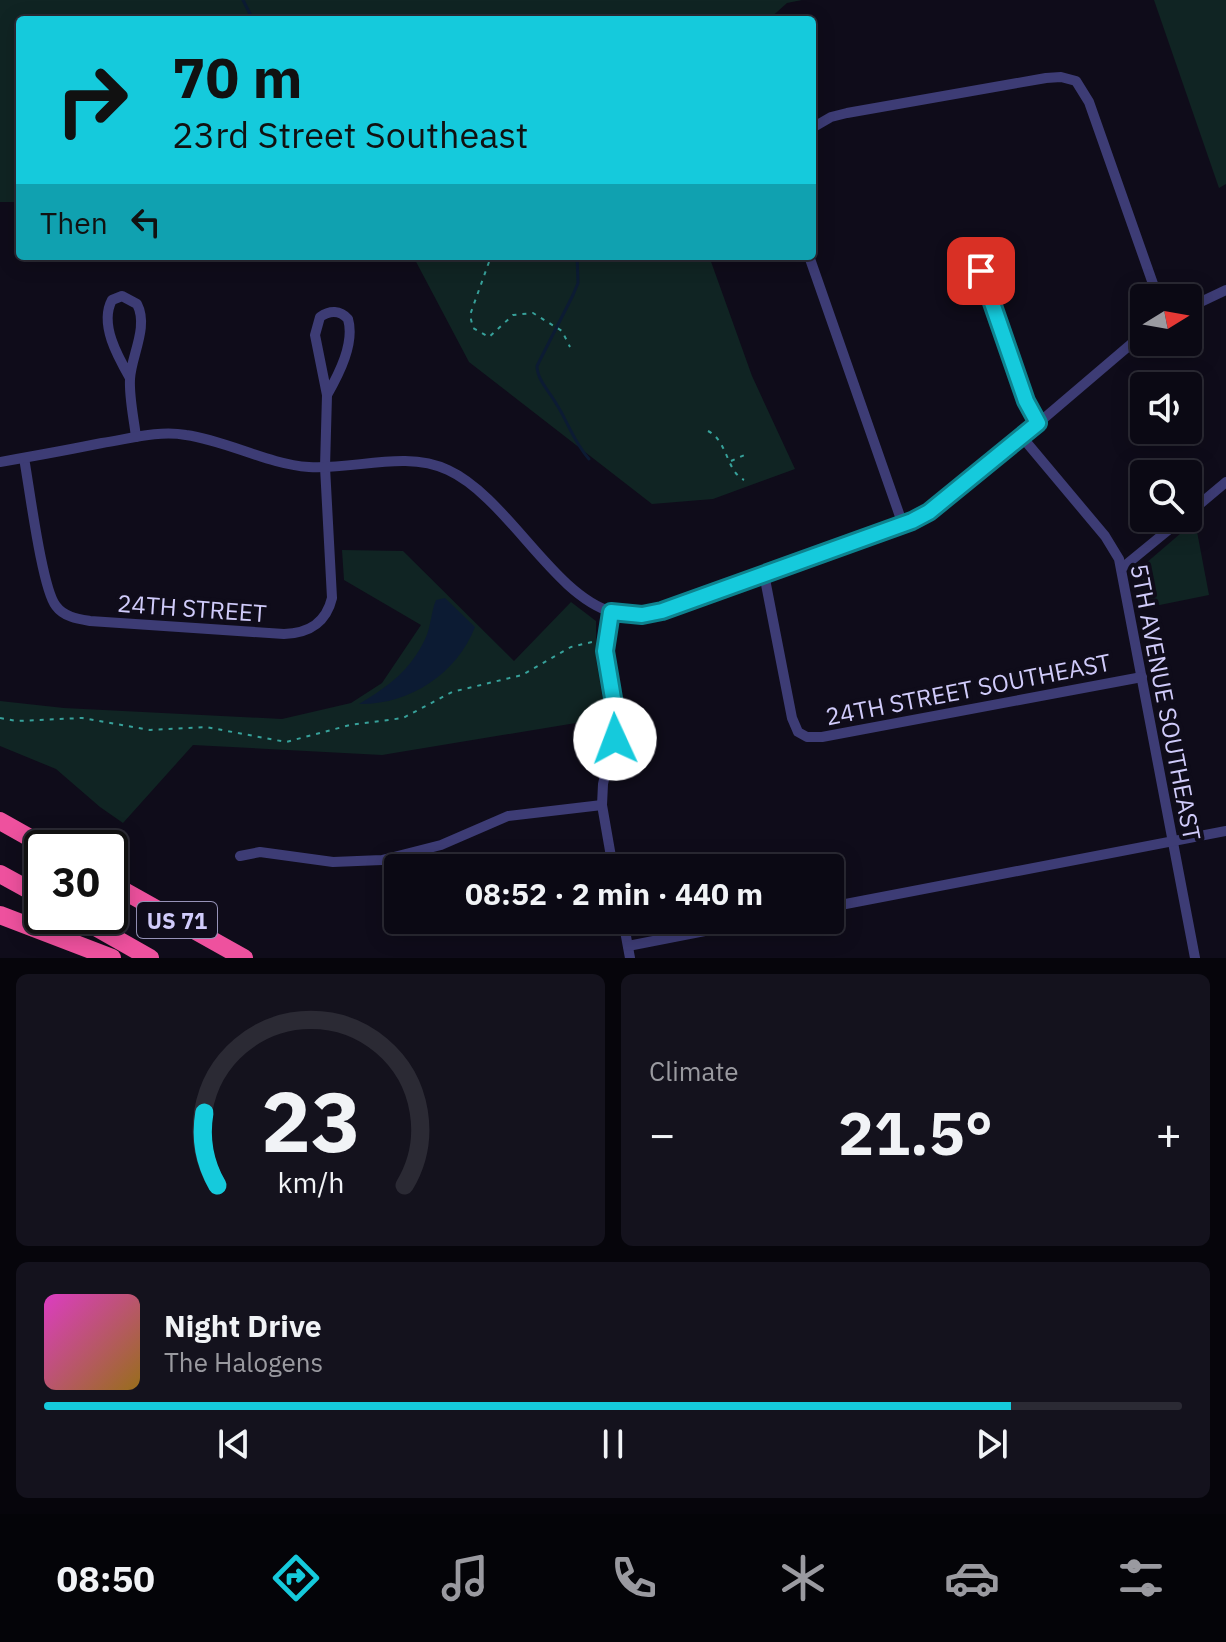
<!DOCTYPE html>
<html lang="en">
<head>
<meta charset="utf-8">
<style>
	body { margin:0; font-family:"IBM Plex Sans",sans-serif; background:#14121d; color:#f1f3f6; height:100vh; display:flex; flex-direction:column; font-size:30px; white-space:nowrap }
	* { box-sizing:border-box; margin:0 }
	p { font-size:26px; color:#9a9aa0 }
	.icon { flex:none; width:44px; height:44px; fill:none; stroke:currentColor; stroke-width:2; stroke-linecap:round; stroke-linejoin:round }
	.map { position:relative; height:958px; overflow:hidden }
	.details { display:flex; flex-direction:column; gap:16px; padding:16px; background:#06050b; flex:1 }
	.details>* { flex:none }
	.banner { position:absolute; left:16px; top:16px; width:800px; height:244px; border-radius:8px; box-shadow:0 4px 20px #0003,0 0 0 2px #2b2a34; background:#15cadc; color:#111; overflow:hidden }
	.needle { width:52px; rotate:79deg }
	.controls { position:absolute; left:1130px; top:284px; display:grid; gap:16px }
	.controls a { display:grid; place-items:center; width:72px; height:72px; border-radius:8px; background:#0b0914; box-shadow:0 4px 20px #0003,0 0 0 2px #2b2a34; font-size:40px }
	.speed { position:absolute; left:24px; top:830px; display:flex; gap:16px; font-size:40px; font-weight:700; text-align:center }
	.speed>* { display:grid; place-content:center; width:104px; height:104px; border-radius:50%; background:#0b0914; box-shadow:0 4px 20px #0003,0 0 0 2px #2b2a34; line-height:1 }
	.speed .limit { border:4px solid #111; border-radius:12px; background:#fff; color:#111 }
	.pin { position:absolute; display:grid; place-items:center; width:68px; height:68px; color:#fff; margin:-34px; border-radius:16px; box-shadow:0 4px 12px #0006 }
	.me { position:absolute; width:88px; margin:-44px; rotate:358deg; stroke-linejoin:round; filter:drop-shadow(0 0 6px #0008) }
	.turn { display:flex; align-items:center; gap:28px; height:168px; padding:0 24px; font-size:36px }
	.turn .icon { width:104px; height:104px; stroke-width:2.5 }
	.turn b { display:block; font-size:56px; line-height:68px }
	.then { display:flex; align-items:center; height:76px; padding:0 24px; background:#0003; gap:16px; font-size:30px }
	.big { font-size:60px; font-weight:700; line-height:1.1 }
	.details .tile { flex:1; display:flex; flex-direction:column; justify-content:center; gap:12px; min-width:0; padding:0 28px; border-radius:12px; background:#14121d }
	.details .dial { align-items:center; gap:0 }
	.dial svg { height:208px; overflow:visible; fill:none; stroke:#2b2a34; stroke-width:7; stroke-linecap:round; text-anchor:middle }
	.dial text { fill:#f1f3f6; stroke:none }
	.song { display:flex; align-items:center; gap:24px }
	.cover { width:96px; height:96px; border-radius:12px; background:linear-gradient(135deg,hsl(310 70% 55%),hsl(40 70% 35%)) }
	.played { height:8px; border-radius:4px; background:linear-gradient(90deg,#15cadc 85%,#2b2a34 85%) }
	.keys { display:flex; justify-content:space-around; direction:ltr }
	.heat { display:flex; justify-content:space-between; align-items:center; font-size:44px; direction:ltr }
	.details .tiles { flex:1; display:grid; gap:16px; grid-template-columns:1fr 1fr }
	.tile:last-child { grid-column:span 2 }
	.trip { position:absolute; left:384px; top:854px; width:460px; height:80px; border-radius:8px; background:#0b0914; box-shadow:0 4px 20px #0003,0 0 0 2px #2b2a34; font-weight:700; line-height:80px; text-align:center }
	.dock { display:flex; height:128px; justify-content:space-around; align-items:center; background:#040408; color:#9a9aa0 }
	.dock .icon { width:56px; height:56px }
	.dock .current { color:#15cadc }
	.dock b { font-size:36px; color:#f1f3f6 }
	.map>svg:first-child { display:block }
</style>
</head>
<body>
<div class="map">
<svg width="1226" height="958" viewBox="0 0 1226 958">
	<rect width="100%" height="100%" fill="#0f0c1a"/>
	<!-- green -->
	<g fill="#102423">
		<path d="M0,0H802L787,3L768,20H20V202H0Z"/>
		<path d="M1154,0H1226V184L1219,188Z"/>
		<path d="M413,256H709L752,376L795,469L713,499L652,504L469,362Z"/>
		<path d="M1195,521L1209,595L1140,609L1135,582L1138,570Z"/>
		<path d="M342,550L403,551L514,661L571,602L596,621V659L606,718L382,755L193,745L123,823L100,807L56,769L0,746V701L64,708L282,719L351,703L382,683L421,625L344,580Z"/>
	</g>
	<!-- water -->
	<path fill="#0c1b33" d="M445,598L475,627C457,674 409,705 359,704C388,687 412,669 426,637C431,626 431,612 436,600Z"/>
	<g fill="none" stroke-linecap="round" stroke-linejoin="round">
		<!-- stream -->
		<g stroke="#0c1b33" stroke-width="3">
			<path d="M243,0L253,20"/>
			<path d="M577,256L578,283L573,295L537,366C537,380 550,392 557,405C569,424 573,441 589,459"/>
		</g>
		<!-- path -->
		<g stroke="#37a19a" stroke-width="2" stroke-dasharray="4 6" stroke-linecap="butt">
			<path d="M489,262L470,315L473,328L489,337L513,315L533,313L562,331L570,347"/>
			<path d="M708,431C728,441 726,471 744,480"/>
			<path d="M731,461L749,453"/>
			<path d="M0,718L16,721L82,718L150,730L206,727L286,742L350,725L403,718L452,692L522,675L571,647L596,641"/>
		</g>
		<!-- minor -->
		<g stroke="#3d3c75" stroke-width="10">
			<path d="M812,128L831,117L847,113L1046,78L1061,77L1076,81L1089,102L1158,298"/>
			<path d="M809,256L903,525"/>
			<path d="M981,271L1026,401L1038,423"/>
			<path d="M1188,308L1226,290"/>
			<path d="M130,378C118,357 99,324 112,300L122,296L137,304C149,327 131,356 130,379C129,398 134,419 136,437"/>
			<path d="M1022,437L1105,536L1119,559L1195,958"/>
			<path d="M24,458C29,485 42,589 56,606C64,617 78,619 90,621L284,634C309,633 326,623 332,598L325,467L327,395L315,335L320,317C330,310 340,310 348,319C355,343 339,374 327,395"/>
			<path d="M0,462C34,456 68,450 102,443C129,439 158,430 186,435C228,441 267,464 309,467C355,470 405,450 448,470C507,497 553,595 612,612C632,618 653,614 672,608L923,516L1022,437L1144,333"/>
			<path d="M1188,514L1226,482"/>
			<path d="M1122,568L1183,518"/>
			<path d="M764,574L792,718L798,732L807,737H822L1142,677"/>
			<path d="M611,612L605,651L616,727L603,784L602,805L613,868"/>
			<path d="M240,856L260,852L333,862L382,860L441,845L508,816L602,805"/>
			<path d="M830,907L1226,831"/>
			<path d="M623,920L630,958"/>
			<path d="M628,946L761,920"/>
		</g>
		<!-- motorway -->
		<g stroke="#ee519e" stroke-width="18">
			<path d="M0,821L48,848"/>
			<path d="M0,874L42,897"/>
			<path d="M110,883L244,958"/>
			<path d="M0,915L112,958"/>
			<path d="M76,916L150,958"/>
		</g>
	</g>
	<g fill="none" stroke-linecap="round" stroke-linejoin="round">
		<!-- route casing -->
		<g stroke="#0e838f" stroke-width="20">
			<path id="route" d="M615,739L616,716L605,651L611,612L642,615L662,611L912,521L929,512L1038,423L1026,401L981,271"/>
		</g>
		<!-- route -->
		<use href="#route" stroke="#15cadc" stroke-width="14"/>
	</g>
	<g text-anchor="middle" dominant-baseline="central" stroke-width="8" stroke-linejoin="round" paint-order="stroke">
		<!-- shield labels -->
		<rect fill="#0f0c1a" stroke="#9692b7" stroke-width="2" x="137" y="902" width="80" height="36" rx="6"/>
		<g font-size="22" font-weight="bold" fill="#d0cbfa">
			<text x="177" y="920">US 71</text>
		</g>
		<!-- street labels -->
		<g font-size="24" fill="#d0cbfa" stroke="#0f0c1a">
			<text transform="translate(192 608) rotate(4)">24TH STREET</text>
			<text transform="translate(968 689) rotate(-11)">24TH STREET SOUTHEAST</text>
			<text transform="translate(1166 702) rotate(79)">5TH AVENUE SOUTHEAST</text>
		</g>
	</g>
</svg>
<div class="controls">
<a><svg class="needle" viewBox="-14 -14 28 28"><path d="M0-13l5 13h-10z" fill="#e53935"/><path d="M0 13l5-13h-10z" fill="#9a9aa0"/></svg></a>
<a><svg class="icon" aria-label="sound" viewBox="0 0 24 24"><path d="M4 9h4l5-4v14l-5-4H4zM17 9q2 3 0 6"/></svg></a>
<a><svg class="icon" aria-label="search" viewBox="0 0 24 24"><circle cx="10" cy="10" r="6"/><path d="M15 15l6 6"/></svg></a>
</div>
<div class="speed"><div class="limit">30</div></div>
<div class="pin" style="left:981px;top:271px;background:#d93025"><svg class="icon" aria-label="arrive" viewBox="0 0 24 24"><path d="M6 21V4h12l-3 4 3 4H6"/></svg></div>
<svg class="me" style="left:615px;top:739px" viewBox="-20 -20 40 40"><circle r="19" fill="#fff"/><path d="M0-13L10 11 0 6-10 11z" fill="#15cadc"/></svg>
<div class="trip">08:52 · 2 min · 440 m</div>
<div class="banner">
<div class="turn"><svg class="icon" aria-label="right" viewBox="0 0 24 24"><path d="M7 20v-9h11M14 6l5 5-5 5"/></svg><div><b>70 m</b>23rd Street Southeast</div></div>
<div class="then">Then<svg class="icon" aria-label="left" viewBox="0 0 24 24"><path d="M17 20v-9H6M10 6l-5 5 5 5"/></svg></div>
</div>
</div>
<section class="details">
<div class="tiles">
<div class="tile dial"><svg viewBox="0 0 100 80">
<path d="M14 69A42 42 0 1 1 86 69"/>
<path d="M14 69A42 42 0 0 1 9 41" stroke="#15cadc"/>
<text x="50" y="56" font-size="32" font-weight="700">23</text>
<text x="50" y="72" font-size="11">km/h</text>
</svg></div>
<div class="tile"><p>Climate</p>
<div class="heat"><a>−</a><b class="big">21.5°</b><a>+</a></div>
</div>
<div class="tile">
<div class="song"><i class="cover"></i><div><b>Night Drive</b><p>The Halogens</p></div></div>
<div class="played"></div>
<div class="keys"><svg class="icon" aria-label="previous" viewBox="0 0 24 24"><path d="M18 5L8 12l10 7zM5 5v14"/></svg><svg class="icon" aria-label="pause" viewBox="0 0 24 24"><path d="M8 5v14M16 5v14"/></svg><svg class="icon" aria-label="next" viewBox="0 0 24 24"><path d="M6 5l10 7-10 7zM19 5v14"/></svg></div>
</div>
</div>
</section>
<nav class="dock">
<b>08:50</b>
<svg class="icon current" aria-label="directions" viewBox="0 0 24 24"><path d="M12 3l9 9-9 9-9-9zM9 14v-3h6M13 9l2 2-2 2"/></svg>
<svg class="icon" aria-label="music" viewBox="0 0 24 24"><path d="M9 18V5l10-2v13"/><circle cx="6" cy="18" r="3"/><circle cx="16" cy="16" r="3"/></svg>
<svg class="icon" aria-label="phone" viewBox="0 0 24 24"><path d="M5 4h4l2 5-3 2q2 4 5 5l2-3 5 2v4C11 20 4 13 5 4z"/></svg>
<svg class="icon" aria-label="climate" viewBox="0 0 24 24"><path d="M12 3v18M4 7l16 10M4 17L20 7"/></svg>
<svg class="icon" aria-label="car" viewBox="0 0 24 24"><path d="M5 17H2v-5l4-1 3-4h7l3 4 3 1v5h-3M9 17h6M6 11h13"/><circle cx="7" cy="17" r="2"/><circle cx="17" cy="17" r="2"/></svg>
<svg class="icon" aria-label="filters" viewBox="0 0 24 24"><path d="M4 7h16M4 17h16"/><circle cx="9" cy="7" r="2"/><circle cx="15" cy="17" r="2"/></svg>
</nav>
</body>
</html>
